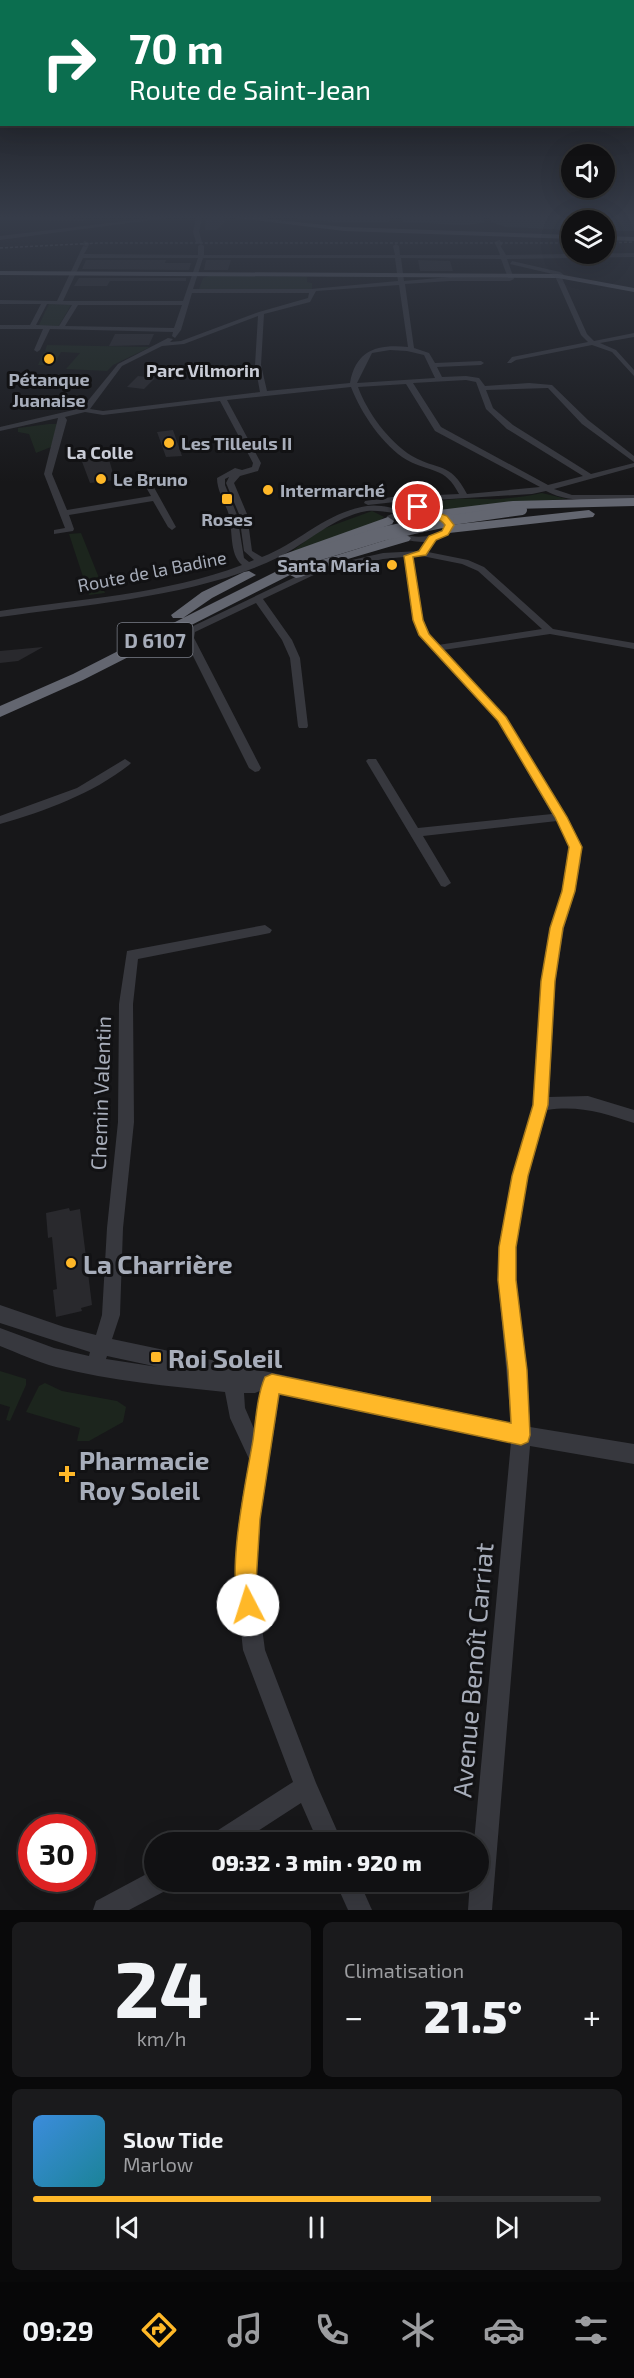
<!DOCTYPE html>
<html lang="fr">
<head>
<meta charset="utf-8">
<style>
	body { margin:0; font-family:"Exo 2",sans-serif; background:#1a1a1c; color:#f1f3f6; height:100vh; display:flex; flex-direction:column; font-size:22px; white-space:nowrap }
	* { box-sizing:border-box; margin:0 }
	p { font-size:20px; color:#9c9da0 }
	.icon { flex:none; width:33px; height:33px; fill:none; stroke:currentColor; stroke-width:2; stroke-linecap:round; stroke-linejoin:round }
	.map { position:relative; height:1910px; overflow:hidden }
	.sheet { display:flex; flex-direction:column; gap:12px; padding:12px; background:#09090a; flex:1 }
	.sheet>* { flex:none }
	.hud { position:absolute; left:0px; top:0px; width:634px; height:126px; box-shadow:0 6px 24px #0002,0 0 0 2px #303133; background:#0b6e4f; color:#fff; overflow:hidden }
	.controls { position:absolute; left:561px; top:144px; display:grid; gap:12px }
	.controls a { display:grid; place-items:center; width:54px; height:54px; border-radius:50%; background:#111113; box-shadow:0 6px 24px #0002,0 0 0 2px #303133; font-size:30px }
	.speed { position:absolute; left:18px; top:1814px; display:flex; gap:12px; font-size:30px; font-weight:700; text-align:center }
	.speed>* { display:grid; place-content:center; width:78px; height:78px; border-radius:50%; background:#111113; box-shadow:0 6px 24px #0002,0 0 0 2px #303133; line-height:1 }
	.speed .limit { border:9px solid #d22; background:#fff; color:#111 }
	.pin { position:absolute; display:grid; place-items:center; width:51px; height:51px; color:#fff; margin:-26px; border:3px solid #fff; border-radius:50%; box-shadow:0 2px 6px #0007 }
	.me { position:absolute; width:66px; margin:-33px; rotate:355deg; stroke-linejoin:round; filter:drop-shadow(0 0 4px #0008) }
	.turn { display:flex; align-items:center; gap:21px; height:126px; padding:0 30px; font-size:27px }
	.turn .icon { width:78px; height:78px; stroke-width:2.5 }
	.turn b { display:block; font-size:42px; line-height:51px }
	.big { font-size:45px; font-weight:800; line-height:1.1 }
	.sheet .widget { flex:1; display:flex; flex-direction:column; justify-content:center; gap:9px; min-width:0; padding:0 21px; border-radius:9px; background:#1a1a1c }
	.sheet .dial { align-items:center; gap:0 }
	.dial b { font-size:78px; line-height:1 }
	.song { display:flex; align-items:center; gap:18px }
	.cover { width:72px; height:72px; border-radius:9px; background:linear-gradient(135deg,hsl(210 70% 55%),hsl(190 70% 35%)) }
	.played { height:6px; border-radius:3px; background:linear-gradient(90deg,#ffb828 70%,#303133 70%) }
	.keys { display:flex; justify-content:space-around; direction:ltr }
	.heat { display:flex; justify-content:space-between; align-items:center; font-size:33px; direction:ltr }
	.sheet .tiles { flex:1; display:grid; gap:12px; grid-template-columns:1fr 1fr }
	.widget:last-child { grid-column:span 2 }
	.trip { position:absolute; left:144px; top:1832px; width:345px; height:60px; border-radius:30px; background:#111113; box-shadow:0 6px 24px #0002,0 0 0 2px #303133; font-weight:800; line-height:60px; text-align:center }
	.dock { display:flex; height:96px; justify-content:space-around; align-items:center; background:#070708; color:#9c9da0 }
	.dock .icon { width:42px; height:42px }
	.dock .current { color:#ffb828 }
	.dock b { font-size:27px; color:#f1f3f6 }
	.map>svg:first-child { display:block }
</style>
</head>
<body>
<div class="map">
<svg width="634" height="1910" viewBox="0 0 634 1910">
	<rect width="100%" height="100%" fill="#171719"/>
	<!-- green -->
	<g fill="#1c251d">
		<path d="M209,276L307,277V282L312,283V289L305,291L199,289L203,278Z"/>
		<path d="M49,304L71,305L58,327H38Z"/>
		<path d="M47,345L150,347L113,365L107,371L66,369L80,353L61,352L54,365H38L44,352H54L45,351Z"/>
		<path d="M49,424H58L51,447L36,453L29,434L18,432V428Z"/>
		<path d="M542,493L567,499L515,502L443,511L431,509L430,506C444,495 481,500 500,499C514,498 528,496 542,493Z"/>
		<path d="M372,511L384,517L379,522L291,552L320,530Z"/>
		<path d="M81,533L105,593L89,595L69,534Z"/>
		<path d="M0,1371L26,1379V1385L10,1421L6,1420L10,1407L0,1404Z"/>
		<path d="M45,1383L62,1391L117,1401L126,1407L123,1422L89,1441H77L80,1428L26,1412L39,1386Z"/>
	</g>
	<!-- water -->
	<g fill="#2b363e">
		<path d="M273,216H391L389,222H335Z"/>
		<path d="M401,216H484V223L463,225L403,222Z"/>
		<path d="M492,216H634V231H605L604,220H572L571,230L506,227L491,222Z"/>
	</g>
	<!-- building -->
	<g fill="#29292d">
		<path d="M214,217L227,219L217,230H205L206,219Z"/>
		<path d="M86,260H166L165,263H191L189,270L82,269Z"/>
		<path d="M206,260H231L228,270H204Z"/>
		<path d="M418,260L450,261L453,271H420Z"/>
		<path d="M79,278H186V281H110L107,286H74Z"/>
		<path d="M115,334H154L149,345L109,346Z"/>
		<path d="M138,376L155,378L144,389L127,387Z"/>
		<path d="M173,430L182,456L166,457L157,432Z"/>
		<path d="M108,456L115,480L90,483L81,459Z"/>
		<path d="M43,647L18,661L0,663V651Z"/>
		<path d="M69,1208L70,1211L80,1209L92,1305L81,1308L82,1311L56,1317L53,1290L57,1289L52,1237L48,1238L46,1213Z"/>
	</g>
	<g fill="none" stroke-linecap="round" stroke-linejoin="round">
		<!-- minor-tunnel -->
		<g stroke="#343539" stroke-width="6" stroke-dasharray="6 3" stroke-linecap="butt">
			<path d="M497,241L500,247"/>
			<path d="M85,246L87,242"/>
		</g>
		<!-- minor -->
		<g fill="#37383e" fill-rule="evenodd">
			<path d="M0,216L83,219L86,221L0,220Z"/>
			<path d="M168,216H182L0,240V236Z"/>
			<path d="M199,216L202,218L199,232L202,242L199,244L196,242L193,232L196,218Z"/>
			<path d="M201,244L204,246V255H395L393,246L396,244L399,246L400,255H500L497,247L500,245L506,255L634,253V257L507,259L514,279L510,281H450L405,284L414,348L429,353L435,363L481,361L484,363L481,365L437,367L442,377L466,376L479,378L485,386L529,383L552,385L588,420L634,456V462L582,424L548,388L486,390L493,408L513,425L591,474L634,463V467L554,489L572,495H634V499C605,499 572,505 546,491L532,494L434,500L421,508L443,513L452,521V531L436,540L428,552L468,560L484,567L553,629L634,643V649L550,634L443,650L506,717L567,817L581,847V861L574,895L564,928L555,985L549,1097L588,1096L634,1110V1123C604,1113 579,1105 547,1110L528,1177L515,1247L516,1280L526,1370L530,1427L634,1444V1464L530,1446L492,1910H468L470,1881H478V1842H474L511,1442L280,1393L260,1519L256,1583L265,1650L316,1783L342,1842H318L301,1803L241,1842H208L212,1834L293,1782L243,1650L236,1583L240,1519L250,1461L230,1418L225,1392C168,1386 112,1381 56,1367C37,1362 18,1353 0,1346V1328L54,1348L89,1356L90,1352L0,1323V1305L64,1327L96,1335L102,1315L107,1228L118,1122L119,1004L127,951L265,925L272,930L270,933L138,959L133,1004L134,1122L123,1228L120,1315L112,1339L511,1423L498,1280L499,1247L512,1177L533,1105L541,985L550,928L562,895L569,861V847L566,837L557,821L423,836L451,883L445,887L441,886L366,761L368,759H376L418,828L552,814L498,721L419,635L413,620L404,557L383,559L318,573L263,599L292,640L300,658L308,726L307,728H299L298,726L290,658L282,640L256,603L195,632L194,638L261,768L259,771L255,772L249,768L184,638L187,629L312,569L383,553L419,551L426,542C409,542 395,539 384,526L387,516L394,513C386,512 375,510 367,511C333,517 309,542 279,557C200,596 89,604 0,617V611C80,599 166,594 242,565C229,554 233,530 229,515C225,502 217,491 217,478L235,468L242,470L252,467L253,463L220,401L103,415L85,412L65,417L67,420L52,474L67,510L151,496L143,482L147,480L151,482L176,527L172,530L168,527L153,501L69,515L74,529L73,531L54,534V530L65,528L44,474L58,418L0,431V427L82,408L118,364L168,338L173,339L170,342L181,341L259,312L308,298L309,293H192L181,330L175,338L172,336L173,332L50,329L40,350L37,352L34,350L43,329H0V325H30L41,304H0V300L57,301L83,246L88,247L84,254L198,255V246ZM83,258H198L183,301H63ZM203,258H395L398,281L311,289H193ZM401,258L501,259L508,278L450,277L404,281ZM399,285L408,347C377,344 356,350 350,383L267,391L261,365L264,314L310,302L316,291ZM47,304L72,305L59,326L36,325ZM78,305H182L174,328L65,326ZM258,316L255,365L260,392L103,411L90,409L122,366L162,346L184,344ZM390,350L407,351L424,355L435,378L357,383L372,353ZM466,380L476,382L486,409L507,429L583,476L548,485L441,427L413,383ZM406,384L435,431L540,487L467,494C450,461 438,471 412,456C389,442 367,412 358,387ZM351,387C361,413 383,446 407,460C430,473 445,466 459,494L392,497L365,501L364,503L368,505L422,499L410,508L404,510C393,508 378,504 367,506C326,512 299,543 262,557L252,551L247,514L234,483L240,476L258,471L261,463L227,400ZM229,477L226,483L239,514L244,551L254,560L249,562L244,558L237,515L225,485V479ZM409,513C422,513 433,514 444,522L445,528C429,540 406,540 392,526L394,519ZM413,556H422L462,564L478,571L542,629L438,645C417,622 417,586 413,556ZM107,1356L158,1367L106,1359ZM262,1390L255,1431L245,1408L244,1393H255Z"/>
			<path d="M512,261L560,272L564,275L562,278L587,334L594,341L634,333V337L600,343L616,350L634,370V376L612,352L592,345L516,360L511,363H507L512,357L588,342L581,335L555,276L557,275L510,264Z"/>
			<path d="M125,759L131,763L129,765C92,794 45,811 0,824V816L77,788Z"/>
			<path d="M154,1870V1881H170L167,1890L129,1910H93L96,1901Z"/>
			<path d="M335,1881H359L372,1910H348Z"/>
		</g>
		<!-- major -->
		<g fill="#53555e" fill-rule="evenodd">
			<path d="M220,216H240L344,227L572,235V239L344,231Z"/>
			<path d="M604,236L634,237V241L604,240Z"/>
			<path d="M0,271L558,274L634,288V292L558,278L0,275Z"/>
		</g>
		<!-- highway -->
		<g fill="#636670" fill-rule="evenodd">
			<path d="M634,498V506L513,509L439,518L433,514L439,510L513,501Z"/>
			<path d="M589,510L595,514L593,517L449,533L443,529L449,525Z"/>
			<path d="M388,517L394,521L392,524L289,562H279L278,559L279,556Z"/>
			<path d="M405,534L411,538L409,541L341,561L301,577L296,578L290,575L83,680L0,717V706L73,674L183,618H173L171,615L202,592L244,572L249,571L256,575L212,598L183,618L301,559H311L312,563Z"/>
		</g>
		<!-- rail -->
		<g stroke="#4a4c54" stroke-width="1.5" stroke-dasharray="3 2" stroke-linecap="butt">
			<path d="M604,243L634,242"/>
			<path d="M0,248L98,243H572"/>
		</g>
		<!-- highway-bridge-far1 -->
		<path stroke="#636670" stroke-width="10" d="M438,522L522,510"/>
		<!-- highway-bridge -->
		<path stroke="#636670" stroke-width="14" d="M300,559L382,534L447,520"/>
	</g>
	<!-- sky -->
	<linearGradient id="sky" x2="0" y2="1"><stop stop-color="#0d0d0e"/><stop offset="0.45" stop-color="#363c49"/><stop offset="1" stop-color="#363c49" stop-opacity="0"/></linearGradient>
	<rect width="634" height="483" fill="url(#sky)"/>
	<!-- route -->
	<path fill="#ffb828" stroke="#a6781a" stroke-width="1.5" d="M419,503H425L429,509L447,516L454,525L448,535L436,540L426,555L413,557L423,620L429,634L506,717L567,817L582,847L575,891L563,928L555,981L548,1105L528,1176L516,1247V1280L527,1370L530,1435L528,1442L521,1445L279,1394L260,1519L256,1583L259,1605L256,1613L248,1616L241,1613C225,1575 246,1482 253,1440C256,1419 257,1396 265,1377L272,1374L511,1423L508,1370L498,1280L499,1247L512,1176L533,1105L541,981L550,928L562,891L569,847L555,817L498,721L419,635L413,620L404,556L419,551L429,536L442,531L445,525C439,516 426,518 421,509H415V506Z"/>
	<!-- markers -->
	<g fill="#ffb828" stroke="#121214" stroke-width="2">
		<circle cx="49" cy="359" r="6"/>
		<circle cx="169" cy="443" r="6"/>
		<circle cx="101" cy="479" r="6"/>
		<circle cx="268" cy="490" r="6"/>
		<rect x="221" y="493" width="12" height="12" rx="3"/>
		<circle cx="392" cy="565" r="6"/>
		<circle cx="71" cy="1263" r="6"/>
		<rect x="150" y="1351" width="12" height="12" rx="3"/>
		<path d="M64 1465h6v6h6v6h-6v6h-6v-6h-6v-6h6z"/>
	</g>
	<g text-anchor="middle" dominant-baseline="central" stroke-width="6" stroke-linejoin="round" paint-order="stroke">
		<!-- far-neighbourhood labels -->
		<g font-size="18" font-weight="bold" fill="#c9ccd6" stroke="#121214">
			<text x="203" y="370">Parc Vilmorin</text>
			<text x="100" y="452">La Colle</text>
		</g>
		<!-- far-poi labels -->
		<g font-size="18" font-weight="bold" fill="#a7adba" stroke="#121214" text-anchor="start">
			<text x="49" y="379" text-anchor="middle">Pétanque<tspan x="49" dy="21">Juanaise</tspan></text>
			<text x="181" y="443">Les Tilleuls II</text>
			<text x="113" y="479">Le Bruno</text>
			<text x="280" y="490">Intermarché</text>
			<text x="227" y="519" text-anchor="middle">Roses</text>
			<text x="380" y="565" text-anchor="end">Santa Maria</text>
		</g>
		<!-- far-street labels -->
		<g font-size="18" fill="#a7adba" stroke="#121214">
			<text transform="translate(152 571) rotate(-11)">Route de la Badine</text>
		</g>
		<!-- shield labels -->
		<rect fill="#121214" stroke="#7a7e88" stroke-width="1.5" x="117.5" y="623" width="75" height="34" rx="4.5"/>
		<g font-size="20" font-weight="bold" fill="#a7adba">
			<text x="155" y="640">D 6107</text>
		</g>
		<!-- street labels -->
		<g font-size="21" fill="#a7adba" stroke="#121214">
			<text transform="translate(100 1093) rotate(-88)">Chemin Valentin</text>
		</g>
		<!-- near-poi labels -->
		<g font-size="26" font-weight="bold" fill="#a7adba" stroke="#121214" text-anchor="start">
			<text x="83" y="1263">La Charrière</text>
			<text x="168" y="1357">Roi Soleil</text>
			<text x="79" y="1459">Pharmacie<tspan x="79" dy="30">Roy Soleil</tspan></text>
		</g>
		<!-- near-street labels -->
		<g font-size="26" fill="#a7adba" stroke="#121214">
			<text transform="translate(472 1670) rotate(-85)">Avenue Benoît Carriat</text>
		</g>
	</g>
</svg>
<div class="controls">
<a><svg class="icon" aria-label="sound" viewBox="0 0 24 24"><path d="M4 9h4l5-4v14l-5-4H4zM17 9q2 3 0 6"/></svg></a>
<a><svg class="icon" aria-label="layers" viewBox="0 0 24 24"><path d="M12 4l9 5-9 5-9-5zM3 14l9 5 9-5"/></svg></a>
</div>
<div class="speed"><div class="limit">30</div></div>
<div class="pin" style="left:418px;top:507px;background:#d93025"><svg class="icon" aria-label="arrive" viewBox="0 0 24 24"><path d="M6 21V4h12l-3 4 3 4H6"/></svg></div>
<svg class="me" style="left:248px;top:1605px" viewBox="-20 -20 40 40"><circle r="19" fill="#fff"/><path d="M0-13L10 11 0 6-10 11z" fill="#ffb828"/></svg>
<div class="trip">09:32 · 3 min · 920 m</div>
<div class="hud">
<div class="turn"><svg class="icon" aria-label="right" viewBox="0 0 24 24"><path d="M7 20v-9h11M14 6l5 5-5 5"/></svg><div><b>70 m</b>Route de Saint-Jean</div></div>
</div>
</div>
<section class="sheet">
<div class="tiles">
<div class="widget dial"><b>24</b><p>km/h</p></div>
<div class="widget"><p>Climatisation</p>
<div class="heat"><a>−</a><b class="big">21.5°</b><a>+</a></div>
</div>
<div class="widget">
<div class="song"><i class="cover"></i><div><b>Slow Tide</b><p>Marlow</p></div></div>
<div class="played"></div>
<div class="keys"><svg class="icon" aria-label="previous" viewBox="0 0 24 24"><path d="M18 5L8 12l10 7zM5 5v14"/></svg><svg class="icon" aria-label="pause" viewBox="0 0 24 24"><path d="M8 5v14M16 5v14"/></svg><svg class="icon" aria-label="next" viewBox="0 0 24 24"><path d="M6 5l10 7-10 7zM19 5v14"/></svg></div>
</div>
</div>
</section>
<nav class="dock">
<b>09:29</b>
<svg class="icon current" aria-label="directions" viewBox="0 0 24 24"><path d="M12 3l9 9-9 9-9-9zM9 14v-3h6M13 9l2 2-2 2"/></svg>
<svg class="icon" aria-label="music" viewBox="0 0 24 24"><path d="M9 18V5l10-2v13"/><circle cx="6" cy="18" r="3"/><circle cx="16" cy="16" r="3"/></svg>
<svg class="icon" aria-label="phone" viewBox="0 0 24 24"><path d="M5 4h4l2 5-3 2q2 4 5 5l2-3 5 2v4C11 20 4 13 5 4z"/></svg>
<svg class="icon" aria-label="climate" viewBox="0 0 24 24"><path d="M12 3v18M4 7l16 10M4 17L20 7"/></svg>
<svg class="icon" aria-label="car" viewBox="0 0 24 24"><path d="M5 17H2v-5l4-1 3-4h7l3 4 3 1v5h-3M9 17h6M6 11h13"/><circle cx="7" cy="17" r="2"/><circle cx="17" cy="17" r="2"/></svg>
<svg class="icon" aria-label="filters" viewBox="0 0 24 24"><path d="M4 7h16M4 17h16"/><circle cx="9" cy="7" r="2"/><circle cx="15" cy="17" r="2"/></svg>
</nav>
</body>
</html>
